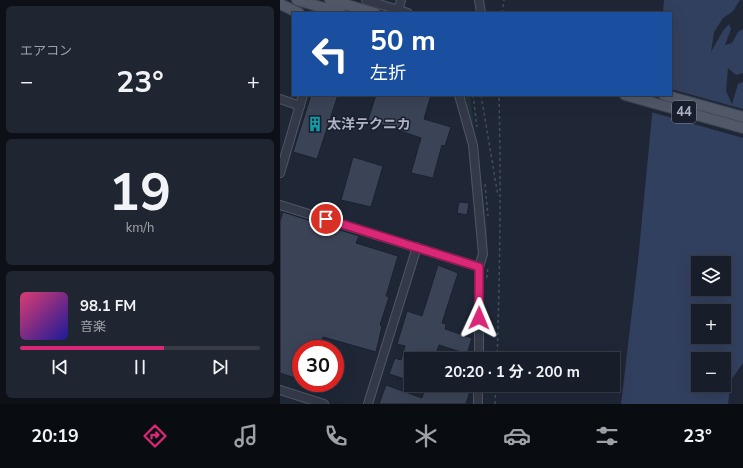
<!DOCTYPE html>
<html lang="ja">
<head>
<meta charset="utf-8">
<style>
	body { margin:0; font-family:"Nunito Sans","Noto Sans JP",sans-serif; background:#202631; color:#f1f3f6; height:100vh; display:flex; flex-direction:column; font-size:15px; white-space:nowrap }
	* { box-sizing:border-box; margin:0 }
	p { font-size:13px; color:#9ea2a8 }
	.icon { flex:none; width:22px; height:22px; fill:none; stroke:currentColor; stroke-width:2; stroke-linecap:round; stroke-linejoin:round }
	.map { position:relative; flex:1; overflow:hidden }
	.panel { display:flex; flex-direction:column; gap:6px; padding:6px; background:#0d1017; width:280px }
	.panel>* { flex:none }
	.guide { position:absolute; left:12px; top:12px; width:380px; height:84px; border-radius:0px; box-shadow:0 4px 16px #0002,0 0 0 1px #363b46; background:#1a4fa0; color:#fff; overflow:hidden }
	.controls { position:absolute; left:411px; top:256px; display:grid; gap:8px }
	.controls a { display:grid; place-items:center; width:40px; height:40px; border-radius:0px; background:#171d29; box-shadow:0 4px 16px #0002,0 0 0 1px #363b46; font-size:20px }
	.speed { position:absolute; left:12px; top:340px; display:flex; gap:8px; font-size:20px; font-weight:700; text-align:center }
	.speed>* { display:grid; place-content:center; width:52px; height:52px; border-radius:50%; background:#171d29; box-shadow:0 4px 16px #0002,0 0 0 1px #363b46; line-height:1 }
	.speed .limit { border:6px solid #d22; background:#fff; color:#111 }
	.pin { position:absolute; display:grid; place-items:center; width:34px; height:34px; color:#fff; margin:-17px; border:2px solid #fff; border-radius:50%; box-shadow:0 1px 4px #0007 }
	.me { position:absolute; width:44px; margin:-22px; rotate:1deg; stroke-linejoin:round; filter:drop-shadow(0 0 3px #0008) }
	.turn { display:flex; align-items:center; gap:14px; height:84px; padding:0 12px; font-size:18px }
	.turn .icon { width:52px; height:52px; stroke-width:2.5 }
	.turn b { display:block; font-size:28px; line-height:34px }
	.big { font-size:30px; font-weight:700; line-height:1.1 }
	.panel .widget { flex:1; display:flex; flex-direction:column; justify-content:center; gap:6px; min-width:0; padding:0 14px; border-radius:6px; background:#202631 }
	.panel .dial { align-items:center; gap:0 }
	.dial b { font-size:52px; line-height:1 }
	.song { display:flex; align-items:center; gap:12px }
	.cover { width:48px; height:48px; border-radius:6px; background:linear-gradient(135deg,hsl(340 70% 55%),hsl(240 70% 35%)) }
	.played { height:4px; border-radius:2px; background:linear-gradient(90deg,#db2777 60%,#363b46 60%) }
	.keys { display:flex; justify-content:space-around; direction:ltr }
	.heat { display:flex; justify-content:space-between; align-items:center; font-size:22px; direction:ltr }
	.trip { position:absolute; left:124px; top:352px; width:216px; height:40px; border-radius:0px; background:#171d29; box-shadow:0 4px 16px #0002,0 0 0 1px #363b46; font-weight:700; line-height:40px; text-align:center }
	.tab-bar { display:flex; height:64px; justify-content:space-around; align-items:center; background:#090c10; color:#9ea2a8 }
	.tab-bar .icon { width:28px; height:28px }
	.tab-bar .selected { color:#db2777 }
	.tab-bar b { font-size:18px; color:#f1f3f6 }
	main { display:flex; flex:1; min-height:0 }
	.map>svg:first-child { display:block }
</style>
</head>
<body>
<main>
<section class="panel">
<div class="widget"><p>エアコン</p>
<div class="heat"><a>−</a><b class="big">23°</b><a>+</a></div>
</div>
<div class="widget dial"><b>19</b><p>km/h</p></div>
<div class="widget">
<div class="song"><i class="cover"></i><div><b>98.1 FM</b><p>音楽</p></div></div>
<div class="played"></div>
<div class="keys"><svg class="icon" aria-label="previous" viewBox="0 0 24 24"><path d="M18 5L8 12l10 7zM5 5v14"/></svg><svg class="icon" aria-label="pause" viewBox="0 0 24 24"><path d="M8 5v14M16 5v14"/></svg><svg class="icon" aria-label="next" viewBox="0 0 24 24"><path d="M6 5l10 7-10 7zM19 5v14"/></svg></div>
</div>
</section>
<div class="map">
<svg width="463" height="404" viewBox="0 0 463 404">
	<rect width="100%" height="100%" fill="#1f2737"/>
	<!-- green -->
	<path fill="#213338" d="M185,95H190L207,227V238H205L193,134Z"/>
	<!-- water -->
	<path fill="#32405f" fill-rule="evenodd" d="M384,0H460L453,11L443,18L434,32L431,52L443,31L449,24L451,29L445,45L452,43L458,32L463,29V73L456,75L448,68L446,91L452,104L458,84L463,82V363L451,380L448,404H341L358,261L374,95H391V13H383ZM418,263H444V289H418ZM418,311H444V337H418ZM418,359H444V385H418Z"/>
	<!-- pier -->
	<path fill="#1f2737" d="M391,89L463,109V138L371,112L372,95H391Z"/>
	<!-- building -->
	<g fill="#3b4457" stroke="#1b202e">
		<path d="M31,95H58L37,159L13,152Z"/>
		<path d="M96,95H151L144,119L171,127L165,146L162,145L153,178L131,173L141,138L88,120Z"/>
		<path d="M73,157L103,166L91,207L61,200Z"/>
		<path d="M179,202L189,203L187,215L177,213Z"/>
		<path d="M3,212L79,236L76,243L118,256L106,296L109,297L100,325L102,326L96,352L43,337L39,349H21V369L18,379L0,373V221Z"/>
		<path d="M158,265L178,273L162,323L166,324L165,329L192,338L187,354L159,345L155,357L148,354L146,359H131V381L109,374L115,358L121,360L125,346L117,344L127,311L142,316Z"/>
		<path d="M106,385L142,398L146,385H192L186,404H99Z"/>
	</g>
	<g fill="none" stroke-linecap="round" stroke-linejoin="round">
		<!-- minor casing -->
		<g stroke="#505665" stroke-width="10">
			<g id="minor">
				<path d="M86,0L128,13"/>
				<path d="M199,0L201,13"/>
				<path d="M118,10L121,0"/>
				<path d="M179,95L193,145L203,254L199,267V359"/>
				<path d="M0,99L20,106"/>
				<path d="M0,173L23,95"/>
				<path d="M0,205L199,267"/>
				<path d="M0,390L44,404"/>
				<path d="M88,404L137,247"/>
				<path d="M198,404V385"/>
			</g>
		</g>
		<!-- major casing -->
		<g stroke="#3c4251" stroke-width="12">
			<g id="major">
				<path d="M17,0L61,13"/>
				<path d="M50,0L95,13"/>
				<path d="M0,4L19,13"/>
				<path d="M345,95L463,128"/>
				<path d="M384,95L463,117"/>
			</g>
		</g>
		<!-- path -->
		<g stroke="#3f5056" stroke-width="1.5" stroke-dasharray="3 3" stroke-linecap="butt">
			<path d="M222,13L224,0"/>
			<path d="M193,95L197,127"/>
			<path d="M201,95L218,196"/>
			<path d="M205,184L208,216"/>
			<path d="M206,277H207L208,266"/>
			<path d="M217,359C220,271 221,183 219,95"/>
			<path d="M215,404L216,385"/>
		</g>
		<!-- minor -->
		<use href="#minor" stroke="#333948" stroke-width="8"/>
		<!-- major -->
		<use href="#major" stroke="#515868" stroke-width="10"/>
	</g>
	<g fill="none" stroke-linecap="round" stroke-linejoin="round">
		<!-- route casing -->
		<g stroke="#8e194d" stroke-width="10">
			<path id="route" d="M46,219L199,267V318"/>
		</g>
		<!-- route -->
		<use href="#route" stroke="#db2777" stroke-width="7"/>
	</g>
	<!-- icons -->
	<defs>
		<g id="building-bare" transform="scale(1.2)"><path d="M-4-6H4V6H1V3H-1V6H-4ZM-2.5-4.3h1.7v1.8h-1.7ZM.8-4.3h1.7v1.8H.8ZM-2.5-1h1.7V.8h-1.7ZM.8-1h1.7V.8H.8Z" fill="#0f9aa8" stroke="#191e2c" stroke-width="2.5" paint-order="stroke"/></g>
	</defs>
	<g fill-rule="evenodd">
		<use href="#building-bare" x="35" y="124"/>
	</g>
	<g text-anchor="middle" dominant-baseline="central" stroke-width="3" stroke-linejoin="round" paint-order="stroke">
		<!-- shield labels -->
		<rect fill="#191e2c" stroke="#818696" stroke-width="1" x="392" y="101" width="24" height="22" rx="3"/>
		<g font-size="13" font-weight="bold" fill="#adb3c4">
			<text x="404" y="112">44</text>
		</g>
		<!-- poi labels -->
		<g font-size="14" font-weight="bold" fill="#adb3c4" stroke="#191e2c" text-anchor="start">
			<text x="47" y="124">太洋テクニカ</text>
		</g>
	</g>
</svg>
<div class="controls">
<a><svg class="icon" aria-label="layers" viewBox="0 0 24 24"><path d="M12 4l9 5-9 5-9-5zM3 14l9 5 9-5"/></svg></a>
<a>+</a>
<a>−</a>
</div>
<div class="speed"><div class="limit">30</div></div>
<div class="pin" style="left:46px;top:219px;background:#d93025"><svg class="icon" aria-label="arrive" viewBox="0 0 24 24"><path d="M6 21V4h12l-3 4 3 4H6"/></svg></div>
<svg class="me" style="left:199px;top:318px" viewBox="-20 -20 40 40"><path d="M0-17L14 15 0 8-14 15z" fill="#db2777" stroke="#fff" stroke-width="4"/></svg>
<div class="trip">20:20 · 1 分 · 200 m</div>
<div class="guide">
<div class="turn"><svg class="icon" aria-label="left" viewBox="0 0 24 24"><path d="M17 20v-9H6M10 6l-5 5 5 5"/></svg><div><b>50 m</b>左折</div></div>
</div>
</div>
</main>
<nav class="tab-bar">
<b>20:19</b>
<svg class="icon selected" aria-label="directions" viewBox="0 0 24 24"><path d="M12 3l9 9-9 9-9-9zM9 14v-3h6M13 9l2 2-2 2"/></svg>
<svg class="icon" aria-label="music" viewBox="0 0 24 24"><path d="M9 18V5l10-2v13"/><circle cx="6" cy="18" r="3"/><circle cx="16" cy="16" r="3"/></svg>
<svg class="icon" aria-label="phone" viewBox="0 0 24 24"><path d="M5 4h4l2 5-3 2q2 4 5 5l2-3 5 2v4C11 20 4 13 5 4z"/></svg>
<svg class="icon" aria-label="climate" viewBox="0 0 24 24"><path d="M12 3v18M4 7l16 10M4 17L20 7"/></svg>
<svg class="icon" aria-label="car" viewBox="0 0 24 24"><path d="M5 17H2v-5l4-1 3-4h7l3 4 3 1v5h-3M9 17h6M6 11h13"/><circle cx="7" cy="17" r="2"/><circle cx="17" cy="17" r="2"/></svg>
<svg class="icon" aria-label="filters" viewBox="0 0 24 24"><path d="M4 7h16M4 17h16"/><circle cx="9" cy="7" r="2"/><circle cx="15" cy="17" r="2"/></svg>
<b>23°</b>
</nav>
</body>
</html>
